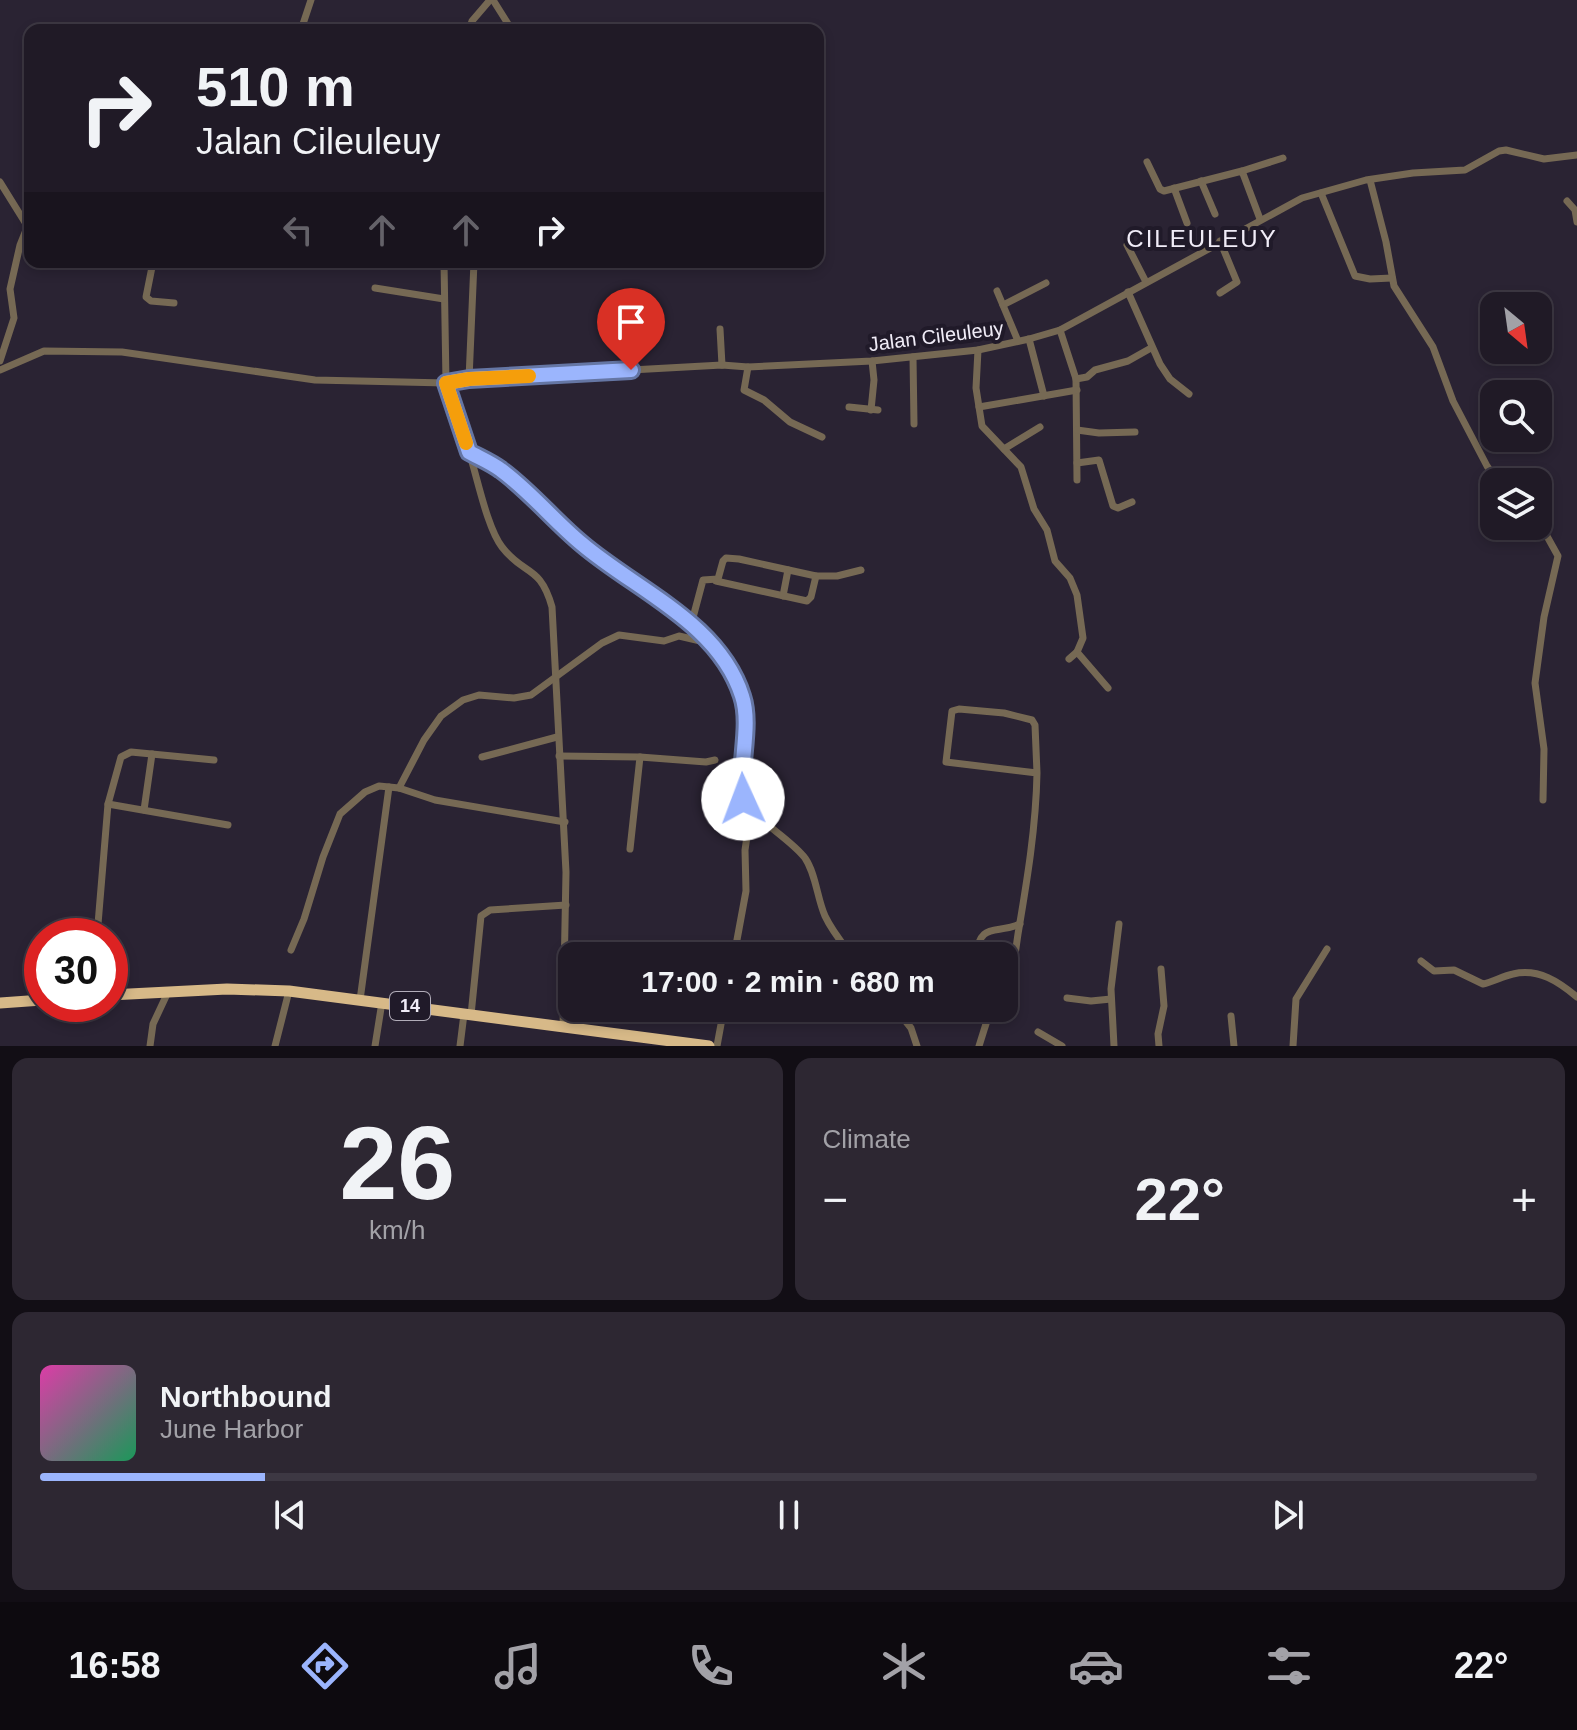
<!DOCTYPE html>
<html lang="en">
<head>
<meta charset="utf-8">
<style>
	body { margin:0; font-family:Helvetica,sans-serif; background:#2d2732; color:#f1f3f6; height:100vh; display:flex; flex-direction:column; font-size:30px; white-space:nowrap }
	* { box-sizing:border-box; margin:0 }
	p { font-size:26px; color:#a2a1a7 }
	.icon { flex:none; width:44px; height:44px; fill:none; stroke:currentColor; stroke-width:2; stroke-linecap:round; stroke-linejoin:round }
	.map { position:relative; height:1046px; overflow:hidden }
	.drawer { display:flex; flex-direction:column; gap:12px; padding:12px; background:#120e15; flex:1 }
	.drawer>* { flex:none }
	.guide { position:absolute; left:24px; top:24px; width:800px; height:244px; border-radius:16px; box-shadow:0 4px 12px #0003,0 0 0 2px #3d3843; background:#201a26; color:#f1f3f6; overflow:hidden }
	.needle { width:52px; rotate:151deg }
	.tools { position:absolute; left:1480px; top:292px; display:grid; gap:16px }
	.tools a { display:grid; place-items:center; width:72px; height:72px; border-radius:16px; background:#201a26; box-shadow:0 4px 12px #0003,0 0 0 2px #3d3843; font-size:40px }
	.speed { position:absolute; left:24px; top:918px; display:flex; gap:16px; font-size:40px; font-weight:700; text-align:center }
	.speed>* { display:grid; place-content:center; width:104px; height:104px; border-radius:50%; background:#201a26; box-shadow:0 4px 12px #0003,0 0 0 2px #3d3843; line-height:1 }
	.speed .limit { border:12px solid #d22; background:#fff; color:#111 }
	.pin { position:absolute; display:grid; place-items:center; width:68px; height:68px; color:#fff; margin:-82px -34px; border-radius:50% 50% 50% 0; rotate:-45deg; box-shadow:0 0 8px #0007 }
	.pin .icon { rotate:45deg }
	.me { position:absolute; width:88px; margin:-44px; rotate:358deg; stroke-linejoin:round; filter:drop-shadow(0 0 6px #0008) }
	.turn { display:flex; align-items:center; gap:28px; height:168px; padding:0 40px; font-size:36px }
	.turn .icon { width:104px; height:104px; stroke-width:2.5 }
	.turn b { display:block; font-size:56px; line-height:68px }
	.lanes { display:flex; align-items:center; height:76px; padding:0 40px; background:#0003; justify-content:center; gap:40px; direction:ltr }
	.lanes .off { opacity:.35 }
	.big { font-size:60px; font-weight:600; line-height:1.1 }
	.drawer .card { flex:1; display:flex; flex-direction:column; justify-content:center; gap:12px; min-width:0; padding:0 28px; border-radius:16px; background:#2d2732 }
	.drawer .dial { align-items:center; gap:0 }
	.dial b { font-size:104px; line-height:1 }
	.song { display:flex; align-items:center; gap:24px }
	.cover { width:96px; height:96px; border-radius:12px; background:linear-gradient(135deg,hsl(320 70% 55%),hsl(150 70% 35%)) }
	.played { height:8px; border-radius:4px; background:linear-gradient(90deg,#9bb5fd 15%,#3d3843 15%) }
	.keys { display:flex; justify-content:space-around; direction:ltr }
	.heat { display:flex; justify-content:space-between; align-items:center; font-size:44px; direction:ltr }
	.drawer .tiles { flex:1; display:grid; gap:12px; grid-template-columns:1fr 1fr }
	.card:last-child { grid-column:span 2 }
	.trip { position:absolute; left:558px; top:942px; width:460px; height:80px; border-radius:16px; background:#201a26; box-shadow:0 4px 12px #0003,0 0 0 2px #3d3843; font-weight:600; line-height:80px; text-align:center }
	.tabs { display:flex; height:128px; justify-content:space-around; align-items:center; background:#0d0a0f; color:#a2a1a7 }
	.tabs .icon { width:56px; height:56px }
	.tabs .on { color:#9bb5fd }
	.tabs b { font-size:36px; color:#f1f3f6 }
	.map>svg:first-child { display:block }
</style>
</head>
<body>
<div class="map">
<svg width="1577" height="1046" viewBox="0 0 1577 1046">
	<rect width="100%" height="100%" fill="#2a2333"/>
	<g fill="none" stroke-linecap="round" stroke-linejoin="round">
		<!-- minor -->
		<g stroke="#766954" stroke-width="7">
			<path d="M493,0L510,27"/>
			<path d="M301,30L311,0"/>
			<path d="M469,30L472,21L490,0"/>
			<path d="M1147,162L1160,189L1164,191L1242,171L1260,219"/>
			<path d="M1242,171L1283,158"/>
			<path d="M1370,180L1386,242L1394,286L1433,347L1453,401L1487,466L1498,482"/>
			<path d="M1201,181L1215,214"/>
			<path d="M0,182L26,224"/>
			<path d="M1174,188L1187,223"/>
			<path d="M1321,193L1355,276L1370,279L1392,278"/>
			<path d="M1567,201L1575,210L1577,222"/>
			<path d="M1220,241L1237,282L1220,293"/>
			<path d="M1127,245L1146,282"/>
			<path d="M153,262L146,297L151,301L174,303"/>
			<path d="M444,262L446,383L469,452C480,458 492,463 501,470C530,491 554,521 582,544C634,588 710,619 738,685C754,724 730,769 744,799C752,818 790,838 805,858C816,874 817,898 825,916C832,931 842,943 852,956"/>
			<path d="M375,288L444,299"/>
			<path d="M997,291L1018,341"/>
			<path d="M1128,292L1160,364L1170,379L1189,394"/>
			<path d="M1003,305L1046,283"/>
			<path d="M720,329L722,365"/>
			<path d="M1060,330L1076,379L1077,480"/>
			<path d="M1029,339L1044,396"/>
			<path d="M978,350L976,388L982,426L1021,467L1034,509L1047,530L1055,561L1070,578L1077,595L1083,638L1077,652L1069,659"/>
			<path d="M913,357L914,424"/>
			<path d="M0,361L14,318L10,289L20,245L30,220"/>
			<path d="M748,367L744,390L764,400L790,422L822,437"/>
			<path d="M0,370L44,351L122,352L315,380L446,383L469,379L722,365L748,367L872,361L978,350L1029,339L1060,330L1302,198L1366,180L1413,173L1465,170L1499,151L1506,150L1544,159L1577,155"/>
			<path d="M469,379L474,262"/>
			<path d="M1076,379L1087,377L1095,370L1128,361L1151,348"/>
			<path d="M849,407L878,410"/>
			<path d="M979,407L1077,390"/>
			<path d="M871,410L874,380L872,361"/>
			<path d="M1077,430L1099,433L1135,432"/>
			<path d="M1004,449L1040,427"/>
			<path d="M469,452C477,476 487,528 502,547C524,576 540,564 552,607L566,872L563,1028"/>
			<path d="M1077,463L1099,460L1113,506L1118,508L1132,502"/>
			<path d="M1538,520L1558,556L1544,617L1535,683L1544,749L1543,800"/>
			<path d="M716,581L807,601L811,597L816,576"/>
			<path d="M783,596L788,570"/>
			<path d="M691,625L703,580L718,579L723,561L726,558L739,559L816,576H837L861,570"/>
			<path d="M1077,652L1108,688"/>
			<path d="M559,756L640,757L630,849"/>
			<path d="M482,757L557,737"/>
			<path d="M640,757L706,762L715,760"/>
			<path d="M399,788L424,740L441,716L463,700L479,695L514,698L531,695L602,643L619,635L664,641L679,636L709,643"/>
			<path d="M108,804L228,825"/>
			<path d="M144,810L152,754"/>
			<path d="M97,936L108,804L121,757L131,752L214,760"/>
			<path d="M291,950L304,919L323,857L340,814L365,792L379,786L399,788L435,800L565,822"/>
			<path d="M734,956L746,891L745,850L751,809"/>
			<path d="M976,956C980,921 996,935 1020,924"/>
			<path d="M1421,961L1434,971L1454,970L1483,984C1493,982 1503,976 1513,974C1539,968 1559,982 1577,997"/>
			<path d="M1004,988C1014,971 1015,954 1018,934C1027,881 1036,827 1037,773L946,762L952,711L959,709L1004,713L1032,720L1035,725L1037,773"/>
			<path d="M1067,998L1091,1001L1111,999"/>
			<path d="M360,1000L389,787"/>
			<path d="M895,1008L911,1028L917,1046"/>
			<path d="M471,1015L481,916L490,910L566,905"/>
			<path d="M1231,1016L1234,1046"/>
			<path d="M1038,1032L1062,1046"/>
			<path d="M150,1046L153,1024L168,992"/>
			<path d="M275,1046L289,991"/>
			<path d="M375,1046L382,1002"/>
			<path d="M460,1046L464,1014"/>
			<path d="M717,1046L724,1008"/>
			<path d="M979,1046L991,1008"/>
			<path d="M1114,1046L1111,989L1119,924"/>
			<path d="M1159,1046L1158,1034L1164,1006L1161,969"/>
			<path d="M1293,1046L1296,999L1327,949"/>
		</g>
		<!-- trunk -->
		<g stroke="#d7b988" stroke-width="11">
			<path d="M110,995L227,989L289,991L709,1046"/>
			<path d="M0,1003L42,1000"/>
		</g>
	</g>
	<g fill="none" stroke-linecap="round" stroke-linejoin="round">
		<!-- route casing -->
		<g stroke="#6576a4" stroke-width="20">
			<path id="route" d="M631,370L469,379L446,383L469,452C480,458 492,463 501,470C530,491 554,521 582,544C636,590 719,623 742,696C752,726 738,766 743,799"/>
		</g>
		<!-- route -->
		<use href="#route" stroke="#9bb5fd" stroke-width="14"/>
		<!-- slow -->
		<path stroke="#f59e0b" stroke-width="14" d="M466,443L446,383L469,379L529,376"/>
	</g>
	<g text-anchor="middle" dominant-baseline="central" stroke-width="8" stroke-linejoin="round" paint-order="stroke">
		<!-- shield labels -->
		<rect fill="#201a29" stroke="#b2adb9" stroke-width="2" x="390" y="992" width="40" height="28" rx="6"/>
		<g font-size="18" font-weight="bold" fill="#f0ecf7">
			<text x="410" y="1006">14</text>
		</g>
		<!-- street labels -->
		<g font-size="20" fill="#f0ecf7" stroke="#201a29">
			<text transform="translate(936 336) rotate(-7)">Jalan Cileuleuy</text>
		</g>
		<!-- quarter labels -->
		<g font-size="24" letter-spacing="2" fill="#f0ecf7" stroke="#201a29">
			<text x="1202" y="238">CILEULEUY</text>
		</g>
	</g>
</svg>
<div class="tools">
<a><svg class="needle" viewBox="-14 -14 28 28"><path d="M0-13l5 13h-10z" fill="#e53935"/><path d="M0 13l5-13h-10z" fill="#a2a1a7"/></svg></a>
<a><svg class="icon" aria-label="search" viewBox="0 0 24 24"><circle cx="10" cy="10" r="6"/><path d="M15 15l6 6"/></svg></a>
<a><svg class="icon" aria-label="layers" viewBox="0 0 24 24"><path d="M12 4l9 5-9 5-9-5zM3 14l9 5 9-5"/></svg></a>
</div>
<div class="speed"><div class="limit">30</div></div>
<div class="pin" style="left:631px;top:370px;background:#d93025"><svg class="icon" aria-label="arrive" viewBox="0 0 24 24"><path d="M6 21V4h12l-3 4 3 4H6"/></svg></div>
<svg class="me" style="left:743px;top:799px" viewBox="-20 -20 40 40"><circle r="19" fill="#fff"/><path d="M0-13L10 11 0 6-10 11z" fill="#9bb5fd"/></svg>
<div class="trip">17:00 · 2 min · 680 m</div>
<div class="guide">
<div class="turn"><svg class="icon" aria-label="right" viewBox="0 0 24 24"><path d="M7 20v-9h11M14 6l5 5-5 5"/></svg><div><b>510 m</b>Jalan Cileuleuy</div></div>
<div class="lanes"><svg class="icon off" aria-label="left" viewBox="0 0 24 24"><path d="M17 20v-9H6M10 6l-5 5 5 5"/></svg><svg class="icon off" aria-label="ahead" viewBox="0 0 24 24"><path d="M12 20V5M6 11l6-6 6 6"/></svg><svg class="icon off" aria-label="ahead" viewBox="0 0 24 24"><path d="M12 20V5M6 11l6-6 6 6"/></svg><svg class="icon" aria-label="right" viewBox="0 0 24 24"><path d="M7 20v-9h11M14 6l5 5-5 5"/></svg></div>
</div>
</div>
<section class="drawer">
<div class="tiles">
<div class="card dial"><b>26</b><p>km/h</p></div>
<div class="card"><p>Climate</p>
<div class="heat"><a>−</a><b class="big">22°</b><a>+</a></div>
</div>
<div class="card">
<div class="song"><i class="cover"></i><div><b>Northbound</b><p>June Harbor</p></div></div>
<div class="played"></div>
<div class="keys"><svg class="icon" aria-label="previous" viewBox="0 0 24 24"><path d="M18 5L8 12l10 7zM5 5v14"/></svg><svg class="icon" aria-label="pause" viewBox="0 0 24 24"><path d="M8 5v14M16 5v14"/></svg><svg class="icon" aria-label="next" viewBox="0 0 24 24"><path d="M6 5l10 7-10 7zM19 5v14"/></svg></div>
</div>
</div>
</section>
<nav class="tabs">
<b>16:58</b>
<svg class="icon on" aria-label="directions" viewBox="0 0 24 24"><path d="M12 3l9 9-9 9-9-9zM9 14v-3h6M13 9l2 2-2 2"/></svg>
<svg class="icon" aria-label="music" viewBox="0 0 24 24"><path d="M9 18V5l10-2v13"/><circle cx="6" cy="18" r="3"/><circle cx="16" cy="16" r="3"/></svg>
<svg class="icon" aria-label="phone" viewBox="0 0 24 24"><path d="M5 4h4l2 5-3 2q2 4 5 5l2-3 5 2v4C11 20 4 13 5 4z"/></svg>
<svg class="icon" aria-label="climate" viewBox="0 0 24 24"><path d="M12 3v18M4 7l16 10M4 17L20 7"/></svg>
<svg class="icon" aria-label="car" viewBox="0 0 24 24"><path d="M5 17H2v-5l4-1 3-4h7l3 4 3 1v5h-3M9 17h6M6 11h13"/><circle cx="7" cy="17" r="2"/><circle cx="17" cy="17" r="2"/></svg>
<svg class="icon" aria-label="filters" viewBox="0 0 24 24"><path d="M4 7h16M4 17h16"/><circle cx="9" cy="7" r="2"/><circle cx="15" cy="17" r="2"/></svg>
<b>22°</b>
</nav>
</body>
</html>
